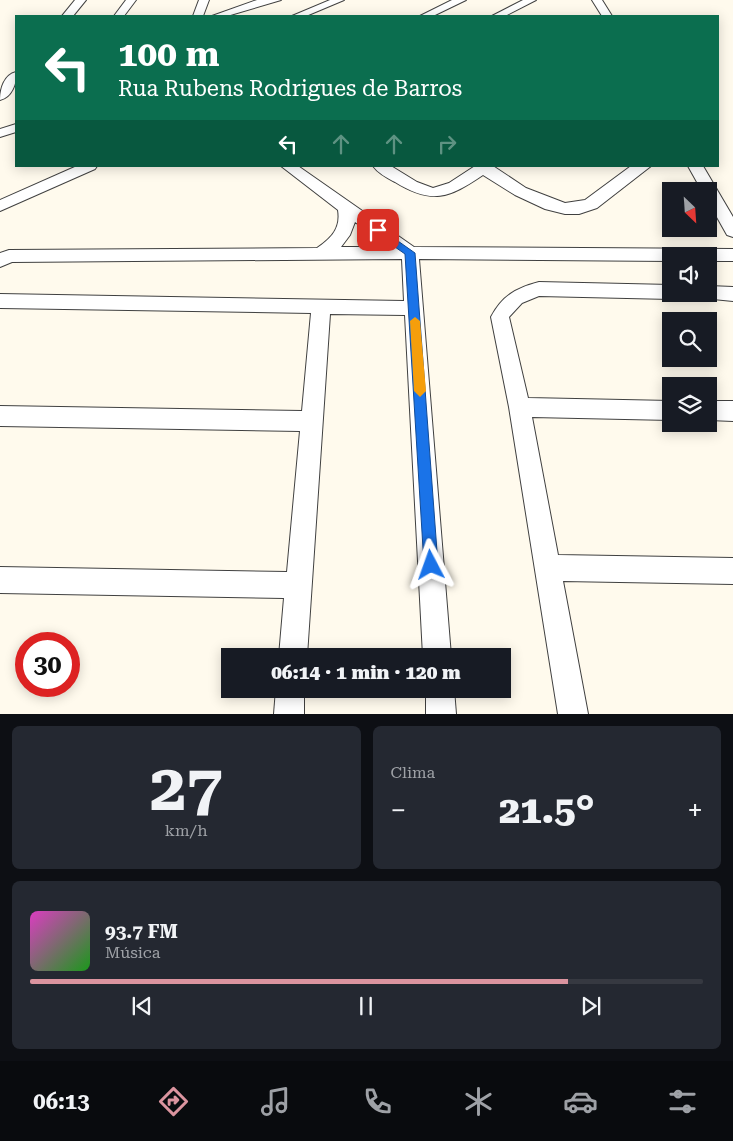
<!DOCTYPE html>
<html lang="pt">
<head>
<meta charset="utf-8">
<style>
	body { margin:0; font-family:"Roboto Serif",serif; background:#242831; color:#f1f3f6; height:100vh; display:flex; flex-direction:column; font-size:19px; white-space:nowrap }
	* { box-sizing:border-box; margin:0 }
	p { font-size:16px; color:#9ea1a6 }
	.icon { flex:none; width:28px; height:28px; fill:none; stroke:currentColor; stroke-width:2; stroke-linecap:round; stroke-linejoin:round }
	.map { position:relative; height:714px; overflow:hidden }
	.drawer { display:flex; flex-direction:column; gap:12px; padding:12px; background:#0d0f14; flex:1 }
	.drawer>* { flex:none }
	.guide { position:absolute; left:15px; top:15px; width:704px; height:152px; border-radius:0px; box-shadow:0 2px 12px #0003; background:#0b6e4f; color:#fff; overflow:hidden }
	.needle { width:32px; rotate:155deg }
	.buttons { position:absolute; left:662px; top:182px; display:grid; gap:10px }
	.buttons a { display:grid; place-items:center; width:55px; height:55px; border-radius:0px; background:#171b24; box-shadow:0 2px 12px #0003; font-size:25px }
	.speed { position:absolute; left:15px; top:632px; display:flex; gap:10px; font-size:25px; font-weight:700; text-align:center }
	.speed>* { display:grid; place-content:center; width:65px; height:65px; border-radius:50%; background:#171b24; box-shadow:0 2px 12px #0003; line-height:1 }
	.speed .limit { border:8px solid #d22; background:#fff; color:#111 }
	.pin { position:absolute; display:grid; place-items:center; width:42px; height:42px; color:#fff; margin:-21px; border-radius:10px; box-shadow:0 2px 8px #0006 }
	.me { position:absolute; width:55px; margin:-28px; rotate:356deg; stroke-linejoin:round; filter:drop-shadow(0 0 4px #0008) }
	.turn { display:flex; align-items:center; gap:18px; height:105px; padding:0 20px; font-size:22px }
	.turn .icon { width:65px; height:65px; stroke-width:2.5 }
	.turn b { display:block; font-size:35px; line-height:42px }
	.lanes { display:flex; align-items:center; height:48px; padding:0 20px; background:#0003; justify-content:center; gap:25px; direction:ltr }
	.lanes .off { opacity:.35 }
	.big { font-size:38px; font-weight:800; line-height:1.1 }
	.drawer .widget { flex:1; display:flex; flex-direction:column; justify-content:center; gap:8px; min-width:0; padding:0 18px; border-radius:8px; background:#242831 }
	.drawer .dial { align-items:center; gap:0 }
	.dial b { font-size:65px; line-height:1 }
	.song { display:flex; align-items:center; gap:15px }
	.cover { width:60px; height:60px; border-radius:8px; background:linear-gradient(135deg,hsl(310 70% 55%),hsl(120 70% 35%)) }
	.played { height:5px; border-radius:2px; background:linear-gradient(90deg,#db949f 80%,#363941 80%) }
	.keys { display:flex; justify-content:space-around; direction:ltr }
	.heat { display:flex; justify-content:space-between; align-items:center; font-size:28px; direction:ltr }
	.drawer .tiles { flex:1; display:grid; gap:12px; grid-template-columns:1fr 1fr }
	.widget:last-child { grid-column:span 2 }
	.trip { position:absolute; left:221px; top:648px; width:290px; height:50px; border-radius:0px; background:#171b24; box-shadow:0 2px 12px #0003; font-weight:800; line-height:50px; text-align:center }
	.tab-bar { display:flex; height:80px; justify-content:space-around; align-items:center; background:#090b0e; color:#9ea1a6 }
	.tab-bar .icon { width:35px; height:35px }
	.tab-bar .selected { color:#db949f }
	.tab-bar b { font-size:22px; color:#f1f3f6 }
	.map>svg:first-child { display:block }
</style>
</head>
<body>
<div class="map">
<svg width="733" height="714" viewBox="0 0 733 714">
	<rect width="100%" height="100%" fill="#fffaed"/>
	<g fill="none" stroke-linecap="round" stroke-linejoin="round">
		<!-- minor casing -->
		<g stroke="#404040" stroke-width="2">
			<g id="minor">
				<path d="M75,0H86L73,16H62Z"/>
				<path d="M126,0H136L124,16H114Z"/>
				<path d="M199,0H209L203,16H193Z"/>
				<path d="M257,0H281L227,16H212Z"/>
				<path d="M330,0H344L306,16H292Z"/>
				<path d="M452,0H466L433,16H420Z"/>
				<path d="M523,0H536L505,16H492Z"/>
				<path d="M592,0H602L612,16H602Z"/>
				<path d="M16,72C17,83 12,97 0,100C0,89 4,75 16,72Z"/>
				<path d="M16,124V132L0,137V129Z"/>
				<path d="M77,166H97L95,169L0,211V200Z"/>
				<path d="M281,166H298L414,247L733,249V261H709V256H671V261L419,259L451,656H423L405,315L330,314L307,656H279L284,598L0,593V567L287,572L300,431L0,426V406L302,411L311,313L0,308V294L404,301L402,259L12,262L0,267V253L9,250L317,248C332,238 341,228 338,210ZM355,222L390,247H341L350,235Z"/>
				<path d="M373,166H391L417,182L433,188L449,183L475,166H493L526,188L565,203L585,200L631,166H651L597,208L579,214H565L545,209L515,195L483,175C449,198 432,205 395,182C387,178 378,173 373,166Z"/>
				<path d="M688,166H703L733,217V237L727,235L709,203V191H702Z"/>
				<path d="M539,282L671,285V294H679L671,299L539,296L522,303L509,317L528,398L671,401V420L532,417L558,555L733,558V584L563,581L588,714H558L509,407L491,317C502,296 516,288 539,282Z"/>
				<path d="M709,286L733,287V301L703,298L700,294H709Z"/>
				<path d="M709,401H733V421L709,420Z"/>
				<path d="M276,689H304V714H274Z"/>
				<path d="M426,689H454L456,714H426Z"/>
			</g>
		</g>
		<!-- minor -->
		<use href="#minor" fill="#fff" fill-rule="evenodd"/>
	</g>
	<!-- route -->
	<path fill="#1a73e8" stroke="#114b97" d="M378,227L415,253L438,565L436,570L431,572L426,570L424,565L405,254L375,233V228Z"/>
	<!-- slow -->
	<path fill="#f59e0b" d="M415,317L420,321L426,391L420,397L414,391L410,321Z"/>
</svg>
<div class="buttons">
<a><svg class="needle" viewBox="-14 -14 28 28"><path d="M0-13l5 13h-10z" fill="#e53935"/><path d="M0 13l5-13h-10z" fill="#9ea1a6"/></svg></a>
<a><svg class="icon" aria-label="sound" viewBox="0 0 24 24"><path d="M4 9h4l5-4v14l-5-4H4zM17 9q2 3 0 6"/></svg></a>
<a><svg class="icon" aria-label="search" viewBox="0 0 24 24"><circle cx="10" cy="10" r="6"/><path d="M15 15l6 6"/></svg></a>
<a><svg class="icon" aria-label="layers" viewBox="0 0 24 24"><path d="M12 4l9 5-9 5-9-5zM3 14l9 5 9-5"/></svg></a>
</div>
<div class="speed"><div class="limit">30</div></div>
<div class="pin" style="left:378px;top:230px;background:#d93025"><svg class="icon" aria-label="arrive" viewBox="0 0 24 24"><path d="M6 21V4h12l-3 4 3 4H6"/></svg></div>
<svg class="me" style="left:431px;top:565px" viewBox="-20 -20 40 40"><path d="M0-17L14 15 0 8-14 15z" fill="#1a73e8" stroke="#fff" stroke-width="4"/></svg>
<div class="trip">06:14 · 1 min · 120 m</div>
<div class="guide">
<div class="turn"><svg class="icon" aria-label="left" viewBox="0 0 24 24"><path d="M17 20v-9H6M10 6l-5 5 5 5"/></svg><div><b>100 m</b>Rua Rubens Rodrigues de Barros</div></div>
<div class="lanes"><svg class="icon" aria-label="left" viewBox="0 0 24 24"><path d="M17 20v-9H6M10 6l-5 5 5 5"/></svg><svg class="icon off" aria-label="ahead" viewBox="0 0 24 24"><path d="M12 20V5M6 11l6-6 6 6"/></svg><svg class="icon off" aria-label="ahead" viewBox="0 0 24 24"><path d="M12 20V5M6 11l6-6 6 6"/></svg><svg class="icon off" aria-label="right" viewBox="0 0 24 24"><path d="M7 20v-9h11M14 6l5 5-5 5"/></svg></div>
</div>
</div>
<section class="drawer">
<div class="tiles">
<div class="widget dial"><b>27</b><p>km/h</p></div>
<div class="widget"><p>Clima</p>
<div class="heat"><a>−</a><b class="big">21.5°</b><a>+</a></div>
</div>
<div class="widget">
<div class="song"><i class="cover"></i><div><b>93.7 FM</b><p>Música</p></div></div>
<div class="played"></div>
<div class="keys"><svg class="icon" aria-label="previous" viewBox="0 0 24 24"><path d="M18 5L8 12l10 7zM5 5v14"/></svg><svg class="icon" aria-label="pause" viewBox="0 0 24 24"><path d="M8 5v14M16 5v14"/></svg><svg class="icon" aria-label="next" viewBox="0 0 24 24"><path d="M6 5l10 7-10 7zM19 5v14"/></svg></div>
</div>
</div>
</section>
<nav class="tab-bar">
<b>06:13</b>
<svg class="icon selected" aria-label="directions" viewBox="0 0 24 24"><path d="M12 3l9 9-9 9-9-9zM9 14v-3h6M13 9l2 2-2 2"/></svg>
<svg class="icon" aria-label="music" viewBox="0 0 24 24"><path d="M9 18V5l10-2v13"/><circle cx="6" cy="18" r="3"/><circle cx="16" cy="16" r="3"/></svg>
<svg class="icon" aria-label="phone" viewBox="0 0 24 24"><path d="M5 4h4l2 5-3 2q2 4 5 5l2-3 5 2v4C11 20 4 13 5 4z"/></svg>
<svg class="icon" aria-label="climate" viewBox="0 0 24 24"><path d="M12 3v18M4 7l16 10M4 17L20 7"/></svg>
<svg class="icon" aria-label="car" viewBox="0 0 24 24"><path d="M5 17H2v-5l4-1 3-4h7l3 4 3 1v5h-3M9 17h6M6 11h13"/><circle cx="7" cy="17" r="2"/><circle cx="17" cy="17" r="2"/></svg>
<svg class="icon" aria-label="filters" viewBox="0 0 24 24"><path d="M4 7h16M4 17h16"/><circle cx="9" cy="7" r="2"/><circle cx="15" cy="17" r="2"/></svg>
</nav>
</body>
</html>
